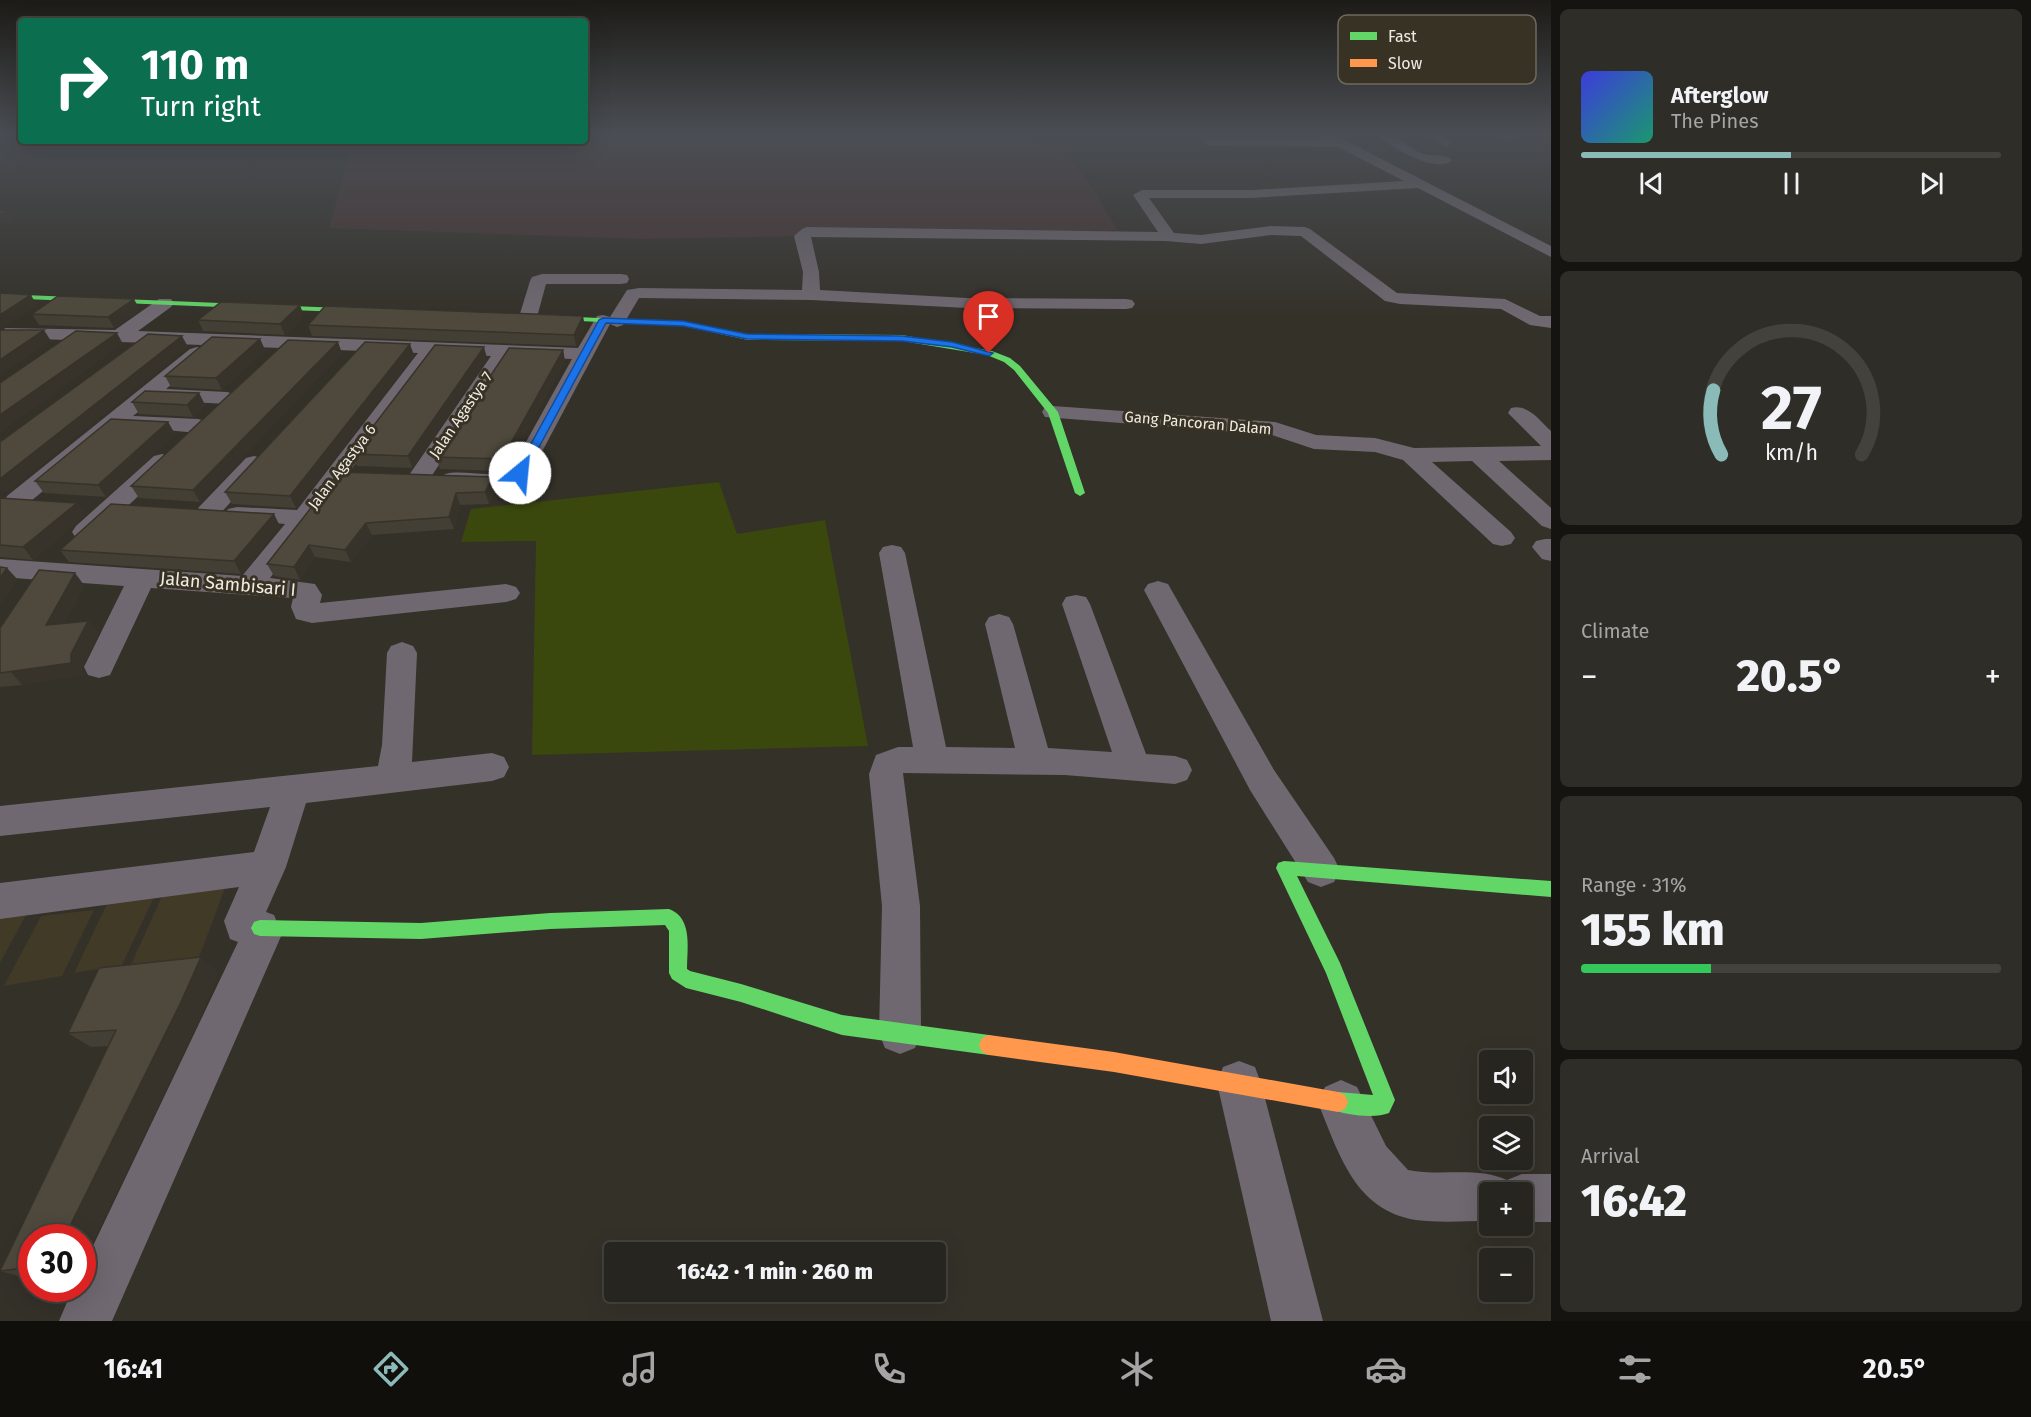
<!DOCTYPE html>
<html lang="en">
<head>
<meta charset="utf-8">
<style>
	body { margin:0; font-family:"Fira Sans",sans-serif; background:#2f2d28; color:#f1f3f6; height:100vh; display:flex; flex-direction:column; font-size:22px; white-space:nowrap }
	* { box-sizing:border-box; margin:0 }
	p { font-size:20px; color:#a4a5a4 }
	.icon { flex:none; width:33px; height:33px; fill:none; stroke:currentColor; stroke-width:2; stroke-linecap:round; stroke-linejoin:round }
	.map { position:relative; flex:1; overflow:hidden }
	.sheet { display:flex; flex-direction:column; gap:9px; padding:9px; background:#151411; width:480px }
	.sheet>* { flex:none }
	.banner { position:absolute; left:18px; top:18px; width:570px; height:126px; border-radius:6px; box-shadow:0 6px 24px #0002,0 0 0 2px #43423d; background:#0b6e4f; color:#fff; overflow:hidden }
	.fabs { position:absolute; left:1479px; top:1050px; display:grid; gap:12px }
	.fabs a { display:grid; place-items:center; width:54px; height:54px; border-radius:6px; background:#27251f; box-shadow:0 6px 24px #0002,0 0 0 2px #43423d; font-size:30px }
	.speed { position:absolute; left:18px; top:1224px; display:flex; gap:12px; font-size:30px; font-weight:700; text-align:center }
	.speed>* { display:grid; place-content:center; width:78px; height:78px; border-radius:50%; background:#27251f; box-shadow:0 6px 24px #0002,0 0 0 2px #43423d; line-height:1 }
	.speed .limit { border:9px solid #d22; background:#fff; color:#111 }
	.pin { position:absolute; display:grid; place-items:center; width:51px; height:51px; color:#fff; margin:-62px -26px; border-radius:50% 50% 50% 0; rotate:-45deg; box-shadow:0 0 6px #0007 }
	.pin .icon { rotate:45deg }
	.me { position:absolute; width:66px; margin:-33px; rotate:28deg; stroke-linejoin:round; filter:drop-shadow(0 0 4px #0008) }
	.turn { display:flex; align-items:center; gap:21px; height:126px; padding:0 24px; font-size:27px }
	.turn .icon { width:78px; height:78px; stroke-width:2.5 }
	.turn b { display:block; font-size:42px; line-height:51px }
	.big { font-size:45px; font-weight:800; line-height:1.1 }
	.sheet .card { flex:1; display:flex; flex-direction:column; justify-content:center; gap:9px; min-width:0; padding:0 21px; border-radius:9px; background:#2f2d28 }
	.sheet .dial { align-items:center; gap:0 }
	.dial svg { height:156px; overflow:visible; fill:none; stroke:#43423d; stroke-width:7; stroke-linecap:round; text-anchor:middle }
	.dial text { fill:#f1f3f6; stroke:none }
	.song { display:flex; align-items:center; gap:18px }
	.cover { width:72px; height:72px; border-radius:9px; background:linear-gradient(135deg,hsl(240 70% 55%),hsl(160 70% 35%)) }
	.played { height:6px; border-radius:3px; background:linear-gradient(90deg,#8bbbb9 50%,#43423d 50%) }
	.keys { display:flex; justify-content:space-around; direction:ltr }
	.heat { display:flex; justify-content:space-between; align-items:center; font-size:33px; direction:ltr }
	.charge { height:9px; border-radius:4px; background:linear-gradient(90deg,#34c759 31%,#43423d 0) }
	.trip { position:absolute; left:604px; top:1242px; width:342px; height:60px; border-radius:6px; background:#27251f; box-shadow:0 6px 24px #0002,0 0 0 2px #43423d; font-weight:800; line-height:60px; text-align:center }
	.tab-bar { display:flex; height:96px; justify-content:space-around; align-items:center; background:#100f0c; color:#a4a5a4 }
	.tab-bar .icon { width:42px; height:42px }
	.tab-bar .on { color:#8bbbb9 }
	.tab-bar b { font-size:27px; color:#f1f3f6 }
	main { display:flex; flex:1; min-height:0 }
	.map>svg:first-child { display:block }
</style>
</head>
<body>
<main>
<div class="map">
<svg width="1551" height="1321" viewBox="0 0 1551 1321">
	<rect width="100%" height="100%" fill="#343129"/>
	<!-- built -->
	<g fill="#413a27">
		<path d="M225,888L198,960L130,967L163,894Z"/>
		<path d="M154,897L122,965L74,973L107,904Z"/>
		<path d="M94,910L62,976L4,986L41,916Z"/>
		<path d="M27,913L0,963V917Z"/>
	</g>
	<!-- industrial -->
	<path fill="#463433" d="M585,133H1023L1078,166L1118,230L641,239L329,228L353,141H585Z"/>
	<!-- green -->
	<path fill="#3a470d" d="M719,482L737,534L825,520L868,746L532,755L536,541L461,542L471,509Z"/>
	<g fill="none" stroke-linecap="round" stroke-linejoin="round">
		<!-- street -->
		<g fill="#706870" fill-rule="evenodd">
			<path d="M1315,133H1331L1551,246V257L1418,188L1251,198H1149L1174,233L1201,235L1271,226L1305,227L1310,229L1397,293L1505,299L1540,316H1551V328L1530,325L1501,309L1400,304L1385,301L1301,236L1271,235L1201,244L1166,241L811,237L819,272L820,290L967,298L1126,299L1132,300L1135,304L1132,308L1126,309L967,308L811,300L639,298L623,325L617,327L610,324L528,478C506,492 469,490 445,484L441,479L445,474C465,469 492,480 511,469L572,359L510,357L427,483L419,485L411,483L407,478L491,356L437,354L270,578L315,584L322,595L320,603L506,584L516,587L520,593L516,599L506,602L312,623L296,619L291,607L293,598L151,588L110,675L99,678L88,675L84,667L124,586L0,577V559L242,576L285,524L228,519L225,514L228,509L237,507L297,510L418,353L12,338L5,336L3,332L5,328L115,330L159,299H171L174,303L171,307L138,331L578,348L597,316L603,315L610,317L627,290L639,288L802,290L803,272L794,236L802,229L807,227L1158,232L1133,195L1142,190H1251L1404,181L1338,147L1210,146L1204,142L1210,138L1324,139Z"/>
			<path d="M1375,133C1402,133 1403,147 1424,154C1434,157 1445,153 1452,160C1437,175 1388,146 1375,133Z"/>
			<path d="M1424,133H1439L1452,143L1446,147Z"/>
			<path d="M1496,133H1510L1514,138L1508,142Z"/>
			<path d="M542,274H621L627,275L629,279L627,283L621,284H546L537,317L534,321H522L519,317L530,281L532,277Z"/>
			<path d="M197,347L204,349L207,353L204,357L166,389L227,392L234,394L237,398L234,402L227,404L153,400L133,416L198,419L206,421L209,426L206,431L198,433L121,426L25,506L16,508L7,506L4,501L7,496L190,349Z"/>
			<path d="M1053,406L1275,422L1316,435L1375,438L1414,448L1541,446L1508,413L1511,408C1529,404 1539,420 1551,431V460L1499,461L1551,508V529L1542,526L1472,461L1432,462L1511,532L1515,538L1511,544L1502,546L1493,544L1403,460L1375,452L1314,449L1272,435L1045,417L1042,412L1045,407Z"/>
			<path d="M162,454L170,456L174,461L170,466L94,538L85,540L76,538L72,532L76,526L154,456Z"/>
			<path d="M254,456L262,458L266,463L262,468L217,517L208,519L199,517L196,512L199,507L246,458Z"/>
			<path d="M1545,539H1551V561L1542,559L1532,547L1536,541Z"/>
			<path d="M892,545L901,547L905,553L946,747L1015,748L985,624L989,617L999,614L1009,617L1013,624L1048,748L1112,752L1062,604L1066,597L1076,595L1086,597L1090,604L1146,754L1175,756L1187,760L1192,770L1187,780L1175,784L1065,775L903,773L920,906L921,1033L915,1048L900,1054L885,1048L879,1033L882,906L869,774L876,755L898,747H913L879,553L883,547Z"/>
			<path d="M1158,581L1168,584L1274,770L1334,858L1340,870L1334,882L1321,887L1308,882L1250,790L1144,590L1148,584Z"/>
			<path d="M402,642L413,646L417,653L412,762L492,753L504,757L509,767L504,777L492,781L306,803L286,867L266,912L274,915L282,934L112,1321H59L73,1288H82V1269L238,942L230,939L224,921L239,887L0,919V883L254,852L270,807L0,836V806L378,766L382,745L387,653L391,646Z"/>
			<path d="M1239,1061L1255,1067L1261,1083L1323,1321H1271L1217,1083L1223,1067Z"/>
			<path d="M1341,1080L1357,1087L1386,1146L1408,1170C1442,1177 1475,1166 1507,1180L1522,1174H1551V1222H1522V1192H1490V1221C1465,1221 1440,1223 1416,1220C1354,1210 1339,1153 1318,1103L1325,1087Z"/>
		</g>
		<!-- fast -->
		<g fill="#63d668" fill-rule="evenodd">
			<path d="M0,294L367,309L371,311L367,313L0,298Z"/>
			<path d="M535,315L683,322L748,334L902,335L992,351L1010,358L1020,366L1058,412L1085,493L1080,496L1075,493L1048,413L1014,370L1004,362L987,355L902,341L748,340L683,326L538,319L534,317Z"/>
			<path d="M1284,861L1551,881V897L1297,876L1340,963L1395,1100L1389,1113C1375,1119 1345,1115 1331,1109L1328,1102L1331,1095L1338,1092L1373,1095L1326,973L1276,868L1278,863Z"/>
			<path d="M669,909C693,918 687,948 687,969L690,971L741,984L842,1015L989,1035L996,1038L999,1045L996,1052L989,1055L842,1035L741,1002L686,988L672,979L669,973V931L665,925L550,929L421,939L260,936L254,934L251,928L254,922L260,920L421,923L550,913Z"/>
		</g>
		<!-- slow -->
		<path fill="#ff974d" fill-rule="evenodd" d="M989,1035L1114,1052L1338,1092L1345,1095L1348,1102L1345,1109L1338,1112L1114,1072L989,1055L982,1052L979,1045L982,1038Z"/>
	</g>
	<!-- wall -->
	<g fill="#433f34">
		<path d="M140,310L114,328L39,325L32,314Z"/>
		<path d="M304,316L285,335L203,331L198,320Z"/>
		<path d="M308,325L585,327L576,346L312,336Z"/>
		<path d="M260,339L265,350L222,390L171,387L165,376Z"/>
		<path d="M563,350L565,361L505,471L440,469L436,457Z"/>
		<path d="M342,353L200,502L139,498L131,486Z"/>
		<path d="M414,355L296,508L232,504L225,492Z"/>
		<path d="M487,358L412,468L357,466L352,454Z"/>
		<path d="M199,393L205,405L193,417L139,414L132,402Z"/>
		<path d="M168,422L175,434L106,497L44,493L35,481Z"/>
		<path d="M339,472L493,477L497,489L489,504L460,505L454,529L372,535L351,562L315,557L300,580L274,576L267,564Z"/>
		<path d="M0,498L77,503L85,515L33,560L0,557Z"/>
		<path d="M280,526L241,574L69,562L60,550Z"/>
		<path d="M84,585L64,624L88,621L98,634L82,666V675L22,685L0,687V628Z"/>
		<path d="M218,972L200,1017L82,1263V1238H32V1279H29L0,1271L108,1046L91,1047L68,1033Z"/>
	</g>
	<!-- shaded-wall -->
	<g fill="#37332a">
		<path d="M585,133H610L585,135Z"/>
		<path d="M701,133H758L701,138Z"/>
		<path d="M434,141H502L435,146Z"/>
		<path d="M8,211L14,220L0,227V215Z"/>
		<path d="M31,295L37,306L0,331V315Z"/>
		<path d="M134,299L140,310L114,328L108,317Z"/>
		<path d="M300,305L304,316L285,335L280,324Z"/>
		<path d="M583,316L585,327L576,346L574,335Z"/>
		<path d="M44,330L51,341L0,376V360Z"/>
		<path d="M117,333L123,344L0,433V415Z"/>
		<path d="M182,336L188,347L9,491L0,493V479Z"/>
		<path d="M260,339L265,350L222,390L216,378Z"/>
		<path d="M338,342L342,353L200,502L193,490Z"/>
		<path d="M410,344L414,355L296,508L290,496Z"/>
		<path d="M484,347L487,358L412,468L408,456Z"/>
		<path d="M563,350L565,361L505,471L502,459Z"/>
		<path d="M199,393L205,405L193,417L187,405Z"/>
		<path d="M168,422L175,434L106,497L98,485Z"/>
		<path d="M493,477L497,489L489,504L485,492Z"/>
		<path d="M456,493L460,505L454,529L449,517Z"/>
		<path d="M77,503L85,515L33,560L23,547Z"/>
		<path d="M274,514L280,526L241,574L234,561Z"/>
		<path d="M366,523L372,535L351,562L345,550Z"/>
		<path d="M309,545L315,557L300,580L294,567Z"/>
		<path d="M7,568L18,580L0,607V578Z"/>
		<path d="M75,573L84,585L57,638L46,625Z"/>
		<path d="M88,621L98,634L82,666V675L22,685L11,672L71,654Z"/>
		<path d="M201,957L218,972L200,1017L82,1263V1238H64Z"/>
	</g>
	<!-- building -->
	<g fill="#4e493c" stroke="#37332a" stroke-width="1.5">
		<path d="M0,211H8L0,215Z"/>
		<path d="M0,293L31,295L0,315Z"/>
		<path d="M58,296L134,299L108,317L32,314Z"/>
		<path d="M221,302L300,305L280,324L198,320Z"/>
		<path d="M325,306L583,316L574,335L308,325Z"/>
		<path d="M0,330H44L0,360Z"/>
		<path d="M76,331L117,333L0,415V383Z"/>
		<path d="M148,334L182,336L0,479V442Z"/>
		<path d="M212,337L260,339L216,378L165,376Z"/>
		<path d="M288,340L338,342L193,490L131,486Z"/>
		<path d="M365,342L410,344L290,496L225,492Z"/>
		<path d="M435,345L484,347L408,456L352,454Z"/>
		<path d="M509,348L563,350L502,459L436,457Z"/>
		<path d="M145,391L199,393L187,405L132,402Z"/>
		<path d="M111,419L168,422L98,485L35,481Z"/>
		<path d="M339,472L493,477L485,492L456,493L449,517L366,523L345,550L309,545L294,567L267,564Z"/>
		<path d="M0,498L77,503L23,547L0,545Z"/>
		<path d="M111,504L274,514L234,561L60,550Z"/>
		<path d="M0,567L7,568L0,578Z"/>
		<path d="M39,570L75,573L46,625L88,621L71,654V663L0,673V628Z"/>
		<path d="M201,957L181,1002L64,1238H32V1267L0,1271L116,1030L68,1033L99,968Z"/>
	</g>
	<!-- sky -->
	<linearGradient id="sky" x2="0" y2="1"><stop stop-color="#1d1b17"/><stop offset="0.42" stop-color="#4a4e54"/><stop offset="1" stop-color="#4a4e54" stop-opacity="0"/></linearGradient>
	<rect width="1551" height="318" fill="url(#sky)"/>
	<!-- route -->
	<path fill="#1a73e8" stroke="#114b97" stroke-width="1.5" d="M603,318L683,321L747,334L902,336L952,342L993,353L989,356L952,347L902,341L747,339L683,326L606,323L525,473L524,476H516L515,473L599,320Z"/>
	<g text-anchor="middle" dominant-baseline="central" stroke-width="6" stroke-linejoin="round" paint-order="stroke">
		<!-- far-street labels -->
		<g font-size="15" fill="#efebe3" stroke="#383225">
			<text transform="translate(461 415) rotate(-56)">Jalan Agastya 7</text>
			<text transform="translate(1198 423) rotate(5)">Gang Pancoran Dalam</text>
			<text transform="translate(342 467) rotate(-53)">Jalan Agastya 6</text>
		</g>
		<!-- street labels -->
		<g font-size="18" fill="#efebe3" stroke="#383225">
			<text transform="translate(228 584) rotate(5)">Jalan Sambisari I</text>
		</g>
	</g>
	<!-- legend -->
	<rect x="1338" y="15" width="198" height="69" rx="9" fill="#383225" stroke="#6f6a5e" stroke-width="1.5"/>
	<rect x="1350" y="32" width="27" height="8" fill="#63d668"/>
	<rect x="1350" y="59" width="27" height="8" fill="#ff974d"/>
	<g font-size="16" fill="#efebe3">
		<text x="1388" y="42">Fast</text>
		<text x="1388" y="69">Slow</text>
	</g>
</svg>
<div class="fabs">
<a><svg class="icon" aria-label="sound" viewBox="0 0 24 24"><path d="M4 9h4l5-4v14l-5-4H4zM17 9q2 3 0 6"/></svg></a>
<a><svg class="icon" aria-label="layers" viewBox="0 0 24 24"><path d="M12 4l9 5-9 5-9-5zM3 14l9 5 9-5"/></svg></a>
<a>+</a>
<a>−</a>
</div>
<div class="speed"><div class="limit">30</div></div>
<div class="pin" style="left:989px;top:353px;background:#d93025"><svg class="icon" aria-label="arrive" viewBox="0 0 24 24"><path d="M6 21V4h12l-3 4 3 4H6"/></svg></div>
<svg class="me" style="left:520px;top:473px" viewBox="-20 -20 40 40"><circle r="19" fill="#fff"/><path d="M0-13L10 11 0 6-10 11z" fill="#1a73e8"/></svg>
<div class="trip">16:42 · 1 min · 260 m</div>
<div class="banner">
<div class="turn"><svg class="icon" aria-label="right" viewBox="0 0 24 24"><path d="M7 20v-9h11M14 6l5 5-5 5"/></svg><div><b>110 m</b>Turn right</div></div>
</div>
</div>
<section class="sheet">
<div class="card">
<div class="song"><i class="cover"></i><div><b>Afterglow</b><p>The Pines</p></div></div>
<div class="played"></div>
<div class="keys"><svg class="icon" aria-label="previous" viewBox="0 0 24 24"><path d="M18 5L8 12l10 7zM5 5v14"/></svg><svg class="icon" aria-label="pause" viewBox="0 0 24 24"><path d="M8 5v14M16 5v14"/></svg><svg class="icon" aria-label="next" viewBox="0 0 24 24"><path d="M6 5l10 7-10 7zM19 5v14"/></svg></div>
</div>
<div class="card dial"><svg viewBox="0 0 100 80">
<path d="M14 69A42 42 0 1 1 86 69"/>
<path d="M14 69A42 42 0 0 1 10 36" stroke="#8bbbb9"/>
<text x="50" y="56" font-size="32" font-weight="700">27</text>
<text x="50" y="72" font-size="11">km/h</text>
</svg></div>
<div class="card"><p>Climate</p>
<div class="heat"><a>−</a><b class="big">20.5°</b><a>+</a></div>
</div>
<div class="card"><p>Range · 31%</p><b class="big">155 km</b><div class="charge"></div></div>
<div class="card"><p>Arrival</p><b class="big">16:42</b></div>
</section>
</main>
<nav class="tab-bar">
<b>16:41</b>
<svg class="icon on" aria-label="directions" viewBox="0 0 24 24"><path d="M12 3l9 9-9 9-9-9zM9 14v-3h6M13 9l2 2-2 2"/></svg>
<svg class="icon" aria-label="music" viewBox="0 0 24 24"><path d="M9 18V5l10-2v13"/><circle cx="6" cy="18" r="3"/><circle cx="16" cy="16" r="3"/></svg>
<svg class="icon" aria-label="phone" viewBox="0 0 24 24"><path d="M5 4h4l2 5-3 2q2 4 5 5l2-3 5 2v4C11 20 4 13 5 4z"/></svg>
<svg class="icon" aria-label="climate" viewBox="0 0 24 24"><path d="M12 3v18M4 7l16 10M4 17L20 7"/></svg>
<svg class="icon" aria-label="car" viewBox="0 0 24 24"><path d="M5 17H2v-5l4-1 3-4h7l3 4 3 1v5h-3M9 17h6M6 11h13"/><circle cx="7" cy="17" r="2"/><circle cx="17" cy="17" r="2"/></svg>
<svg class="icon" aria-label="filters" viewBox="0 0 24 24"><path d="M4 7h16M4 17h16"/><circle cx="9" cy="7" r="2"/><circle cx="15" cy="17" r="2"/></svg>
<b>20.5°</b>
</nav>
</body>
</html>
